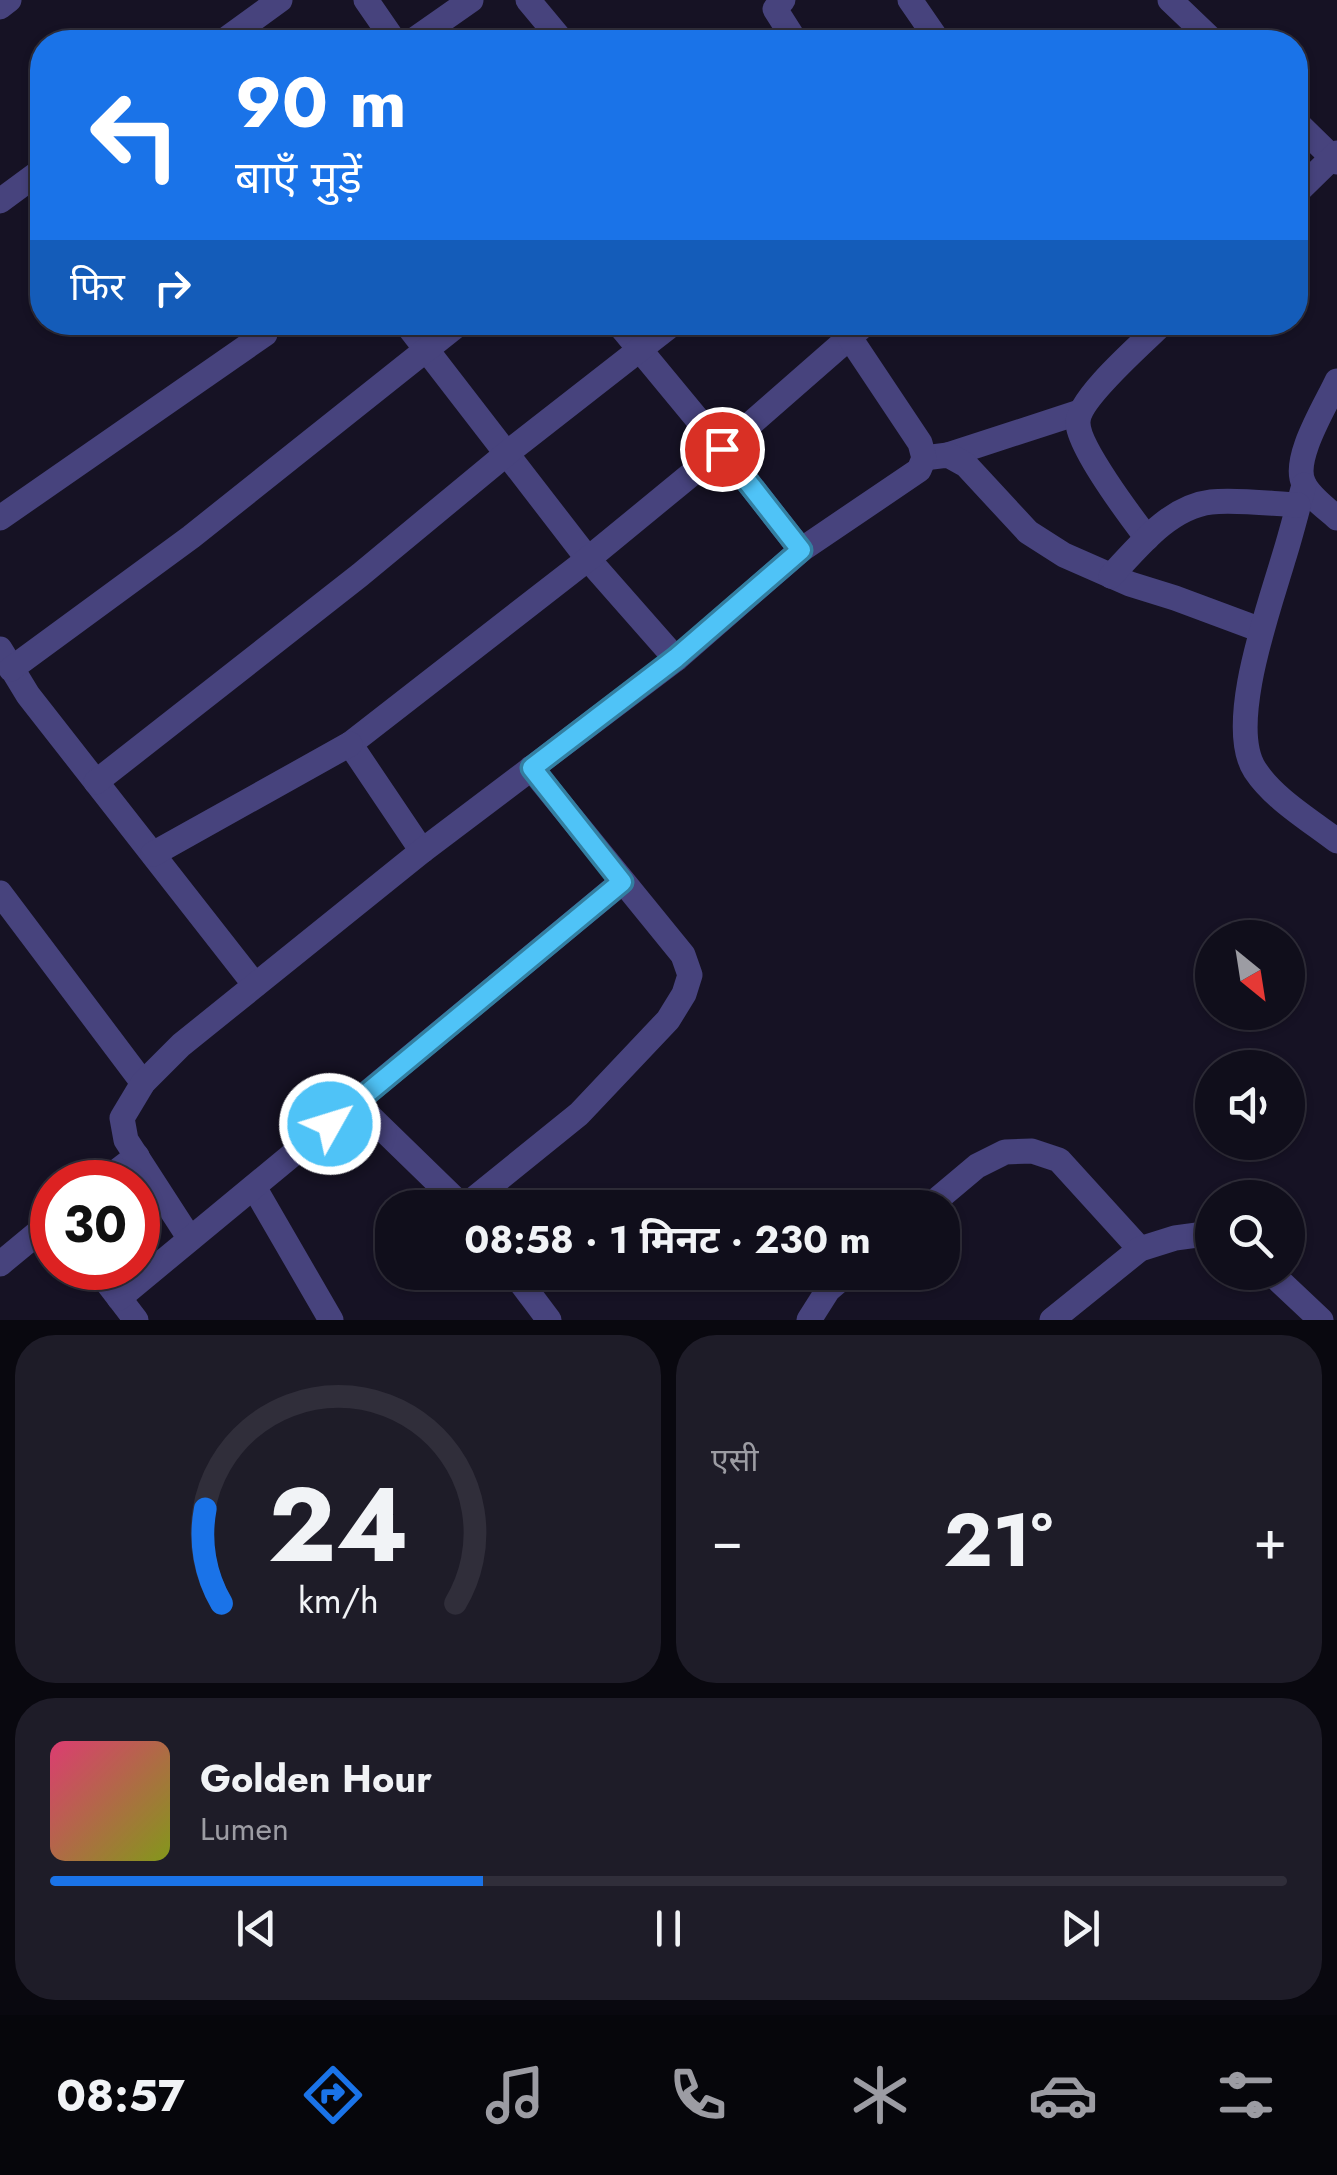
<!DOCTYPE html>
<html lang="hi">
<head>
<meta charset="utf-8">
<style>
	body { margin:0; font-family:Jost,"Noto Sans Devanagari",sans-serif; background:#1e1c28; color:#f1f3f6; height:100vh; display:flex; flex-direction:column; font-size:38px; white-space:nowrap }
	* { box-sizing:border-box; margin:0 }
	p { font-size:32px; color:#9c9ca3 }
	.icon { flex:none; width:55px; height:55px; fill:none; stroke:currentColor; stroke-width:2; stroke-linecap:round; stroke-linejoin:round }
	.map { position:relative; height:1320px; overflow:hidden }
	.details { display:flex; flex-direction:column; gap:15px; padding:15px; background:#09080f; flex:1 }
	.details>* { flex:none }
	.guide { position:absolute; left:30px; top:30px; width:1278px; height:305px; border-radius:40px; box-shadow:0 2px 8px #0004,0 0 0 2px #302e3a; background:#1a73e8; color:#fff; overflow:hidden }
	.needle { width:65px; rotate:150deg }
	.buttons { position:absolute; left:1195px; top:920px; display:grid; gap:20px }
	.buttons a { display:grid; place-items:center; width:110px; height:110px; border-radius:50%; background:#100e1b; box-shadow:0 2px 8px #0004,0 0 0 2px #302e3a; font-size:50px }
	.speed { position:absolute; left:30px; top:1160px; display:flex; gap:20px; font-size:50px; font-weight:700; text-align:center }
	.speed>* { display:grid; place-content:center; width:130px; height:130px; border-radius:50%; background:#100e1b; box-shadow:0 2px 8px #0004,0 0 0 2px #302e3a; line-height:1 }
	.speed .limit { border:15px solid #d22; background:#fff; color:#111 }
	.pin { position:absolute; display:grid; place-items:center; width:85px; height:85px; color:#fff; margin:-42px; border:5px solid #fff; border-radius:50%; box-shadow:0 2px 10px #0007 }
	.me { position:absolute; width:110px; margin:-55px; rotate:51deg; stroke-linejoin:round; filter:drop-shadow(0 0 8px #0008) }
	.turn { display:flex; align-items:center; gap:35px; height:210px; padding:0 40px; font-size:45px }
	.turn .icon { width:130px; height:130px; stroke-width:2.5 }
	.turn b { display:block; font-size:70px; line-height:85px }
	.then { display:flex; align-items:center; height:95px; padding:0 40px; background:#0003; gap:20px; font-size:38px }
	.big { font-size:75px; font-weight:700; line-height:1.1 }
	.details .tile { flex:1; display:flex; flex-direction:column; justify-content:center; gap:15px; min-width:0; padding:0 35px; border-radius:40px; background:#1e1c28 }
	.details .dial { align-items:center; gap:0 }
	.dial svg { height:260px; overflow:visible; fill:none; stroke:#302e3a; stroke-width:7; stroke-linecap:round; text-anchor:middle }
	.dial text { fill:#f1f3f6; stroke:none }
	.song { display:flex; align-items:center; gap:30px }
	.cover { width:120px; height:120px; border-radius:15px; background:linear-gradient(135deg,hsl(340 70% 55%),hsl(70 70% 35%)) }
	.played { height:10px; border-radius:5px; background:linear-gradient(90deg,#1a73e8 35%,#302e3a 35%) }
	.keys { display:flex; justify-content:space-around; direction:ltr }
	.heat { display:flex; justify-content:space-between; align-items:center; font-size:55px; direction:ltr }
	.details .tiles { flex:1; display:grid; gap:15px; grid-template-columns:1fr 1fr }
	.tile:last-child { grid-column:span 2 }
	.trip { position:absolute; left:375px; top:1190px; width:585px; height:100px; border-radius:40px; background:#100e1b; box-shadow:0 2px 8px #0004,0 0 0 2px #302e3a; font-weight:700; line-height:100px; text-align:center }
	.tabs { display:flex; height:160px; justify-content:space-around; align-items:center; background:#06060b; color:#9c9ca3 }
	.tabs .icon { width:70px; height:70px }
	.tabs .active { color:#1a73e8 }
	.tabs b { font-size:45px; color:#f1f3f6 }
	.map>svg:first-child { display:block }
</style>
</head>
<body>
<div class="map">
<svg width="1337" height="1320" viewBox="0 0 1337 1320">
	<rect width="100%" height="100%" fill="#161224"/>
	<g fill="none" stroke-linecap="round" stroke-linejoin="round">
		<!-- minor -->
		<g stroke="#47437d" stroke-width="25">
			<path d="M366,0L395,42"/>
			<path d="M528,0L563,42"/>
			<path d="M783,0L775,9L796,42"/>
			<path d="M910,0L939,42"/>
			<path d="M1170,0L1214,42"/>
			<path d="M0,7L9,0"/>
			<path d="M222,42L280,0"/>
			<path d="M411,42L471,0"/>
			<path d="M1295,121L1337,162"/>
			<path d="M1295,194L1337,153"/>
			<path d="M0,201L42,170"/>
			<path d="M405,322L588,559L676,659"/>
			<path d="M617,322L722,449L801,550"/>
			<path d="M1337,381C1326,405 1291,460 1304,484C1310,497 1326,508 1337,518"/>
			<path d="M948,455L1080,412"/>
			<path d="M924,458L948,455L966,465L1028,532L1064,555L1130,584L1175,598L1261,630"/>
			<path d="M1304,485C1297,510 1291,535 1283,560C1269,608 1226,726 1255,770C1274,799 1310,820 1337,841"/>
			<path d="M0,518L265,334"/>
			<path d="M1147,538C1131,517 1078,447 1078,423C1077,399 1145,341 1164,322"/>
			<path d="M1111,576C1138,547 1169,507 1211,502C1235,499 1274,504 1298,505"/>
			<path d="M0,649L28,695L255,985"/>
			<path d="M11,669L191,537L461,322"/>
			<path d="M96,782L360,575L506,454L675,322"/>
			<path d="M422,851L350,744L588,559L722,449L867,322"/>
			<path d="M153,854L350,744"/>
			<path d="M0,893L143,1083"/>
			<path d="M356,1103L464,1208"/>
			<path d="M103,1182L137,1156"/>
			<path d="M254,1187L331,1320"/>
			<path d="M464,1207L579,1114L668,1020L684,994L690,975L683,955L531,768"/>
			<path d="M927,1208L977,1166L1005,1152L1032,1151L1059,1160L1140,1249"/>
			<path d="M190,1239L126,1140L122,1118L143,1083L181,1045L422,851L676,659L801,550L919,470L924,458L920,443L850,338"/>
			<path d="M0,1264L52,1221"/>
			<path d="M96,1268L136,1320"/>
			<path d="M513,1272L549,1320"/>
			<path d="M1270,1272L1321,1320"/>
			<path d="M119,1298L622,882"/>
			<path d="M809,1320L828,1290L849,1272"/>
			<path d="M1052,1320L1140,1249L1175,1238L1212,1233"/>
		</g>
	</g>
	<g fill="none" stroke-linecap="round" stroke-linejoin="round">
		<!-- route casing -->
		<g stroke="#337fa1" stroke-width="25">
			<path id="route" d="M330,1124L622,882L532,768L676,658L801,550L722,449"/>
		</g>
		<!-- route -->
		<use href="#route" stroke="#4fc3f7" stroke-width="18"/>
	</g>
</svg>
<div class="buttons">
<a><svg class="needle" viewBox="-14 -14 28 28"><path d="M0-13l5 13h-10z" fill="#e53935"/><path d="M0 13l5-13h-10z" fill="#9c9ca3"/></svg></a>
<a><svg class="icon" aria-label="sound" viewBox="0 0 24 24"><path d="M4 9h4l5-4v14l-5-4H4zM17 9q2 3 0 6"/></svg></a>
<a><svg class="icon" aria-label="search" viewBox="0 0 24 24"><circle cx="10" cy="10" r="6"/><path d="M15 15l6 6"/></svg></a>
</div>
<div class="speed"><div class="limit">30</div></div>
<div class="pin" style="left:722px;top:449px;background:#d93025"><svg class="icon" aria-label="arrive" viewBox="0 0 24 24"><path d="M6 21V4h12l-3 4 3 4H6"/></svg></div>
<svg class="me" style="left:330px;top:1124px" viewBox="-20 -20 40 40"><circle r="17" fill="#4fc3f7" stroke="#fff" stroke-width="3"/><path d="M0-11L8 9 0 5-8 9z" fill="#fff"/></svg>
<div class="trip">08:58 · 1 मिनट · 230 m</div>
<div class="guide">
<div class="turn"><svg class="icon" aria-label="left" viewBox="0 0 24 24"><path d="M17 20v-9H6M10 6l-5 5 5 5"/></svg><div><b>90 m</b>बाएँ मुड़ें</div></div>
<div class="then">फिर<svg class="icon" aria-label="right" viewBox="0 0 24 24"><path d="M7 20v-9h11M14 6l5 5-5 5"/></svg></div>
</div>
</div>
<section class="details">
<div class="tiles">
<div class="tile dial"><svg viewBox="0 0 100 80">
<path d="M14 69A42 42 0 1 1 86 69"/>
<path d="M14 69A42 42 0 0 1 9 40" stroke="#1a73e8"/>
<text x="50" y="56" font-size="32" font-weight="700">24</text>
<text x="50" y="72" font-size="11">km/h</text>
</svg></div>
<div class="tile"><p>एसी</p>
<div class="heat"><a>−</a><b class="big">21°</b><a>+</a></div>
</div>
<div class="tile">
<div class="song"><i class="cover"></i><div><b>Golden Hour</b><p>Lumen</p></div></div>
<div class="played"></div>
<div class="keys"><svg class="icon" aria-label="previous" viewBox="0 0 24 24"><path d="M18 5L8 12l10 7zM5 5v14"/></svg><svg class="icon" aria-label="pause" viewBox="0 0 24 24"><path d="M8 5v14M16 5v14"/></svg><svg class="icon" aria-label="next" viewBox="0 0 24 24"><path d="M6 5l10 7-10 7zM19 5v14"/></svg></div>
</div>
</div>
</section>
<nav class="tabs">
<b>08:57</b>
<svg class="icon active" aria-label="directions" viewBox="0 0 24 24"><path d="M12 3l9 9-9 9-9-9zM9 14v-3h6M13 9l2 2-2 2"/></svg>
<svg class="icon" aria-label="music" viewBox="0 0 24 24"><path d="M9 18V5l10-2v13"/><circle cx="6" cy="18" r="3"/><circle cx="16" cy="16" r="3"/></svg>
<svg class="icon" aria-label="phone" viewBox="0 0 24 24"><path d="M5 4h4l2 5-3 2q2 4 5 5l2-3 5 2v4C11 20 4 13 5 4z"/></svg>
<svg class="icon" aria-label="climate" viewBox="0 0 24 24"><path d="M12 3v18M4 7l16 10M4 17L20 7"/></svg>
<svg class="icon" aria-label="car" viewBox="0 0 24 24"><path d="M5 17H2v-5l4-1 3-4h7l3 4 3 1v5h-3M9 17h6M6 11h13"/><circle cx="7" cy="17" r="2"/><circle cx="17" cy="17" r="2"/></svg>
<svg class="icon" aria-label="filters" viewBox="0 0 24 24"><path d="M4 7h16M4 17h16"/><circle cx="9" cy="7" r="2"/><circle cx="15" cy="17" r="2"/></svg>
</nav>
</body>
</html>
